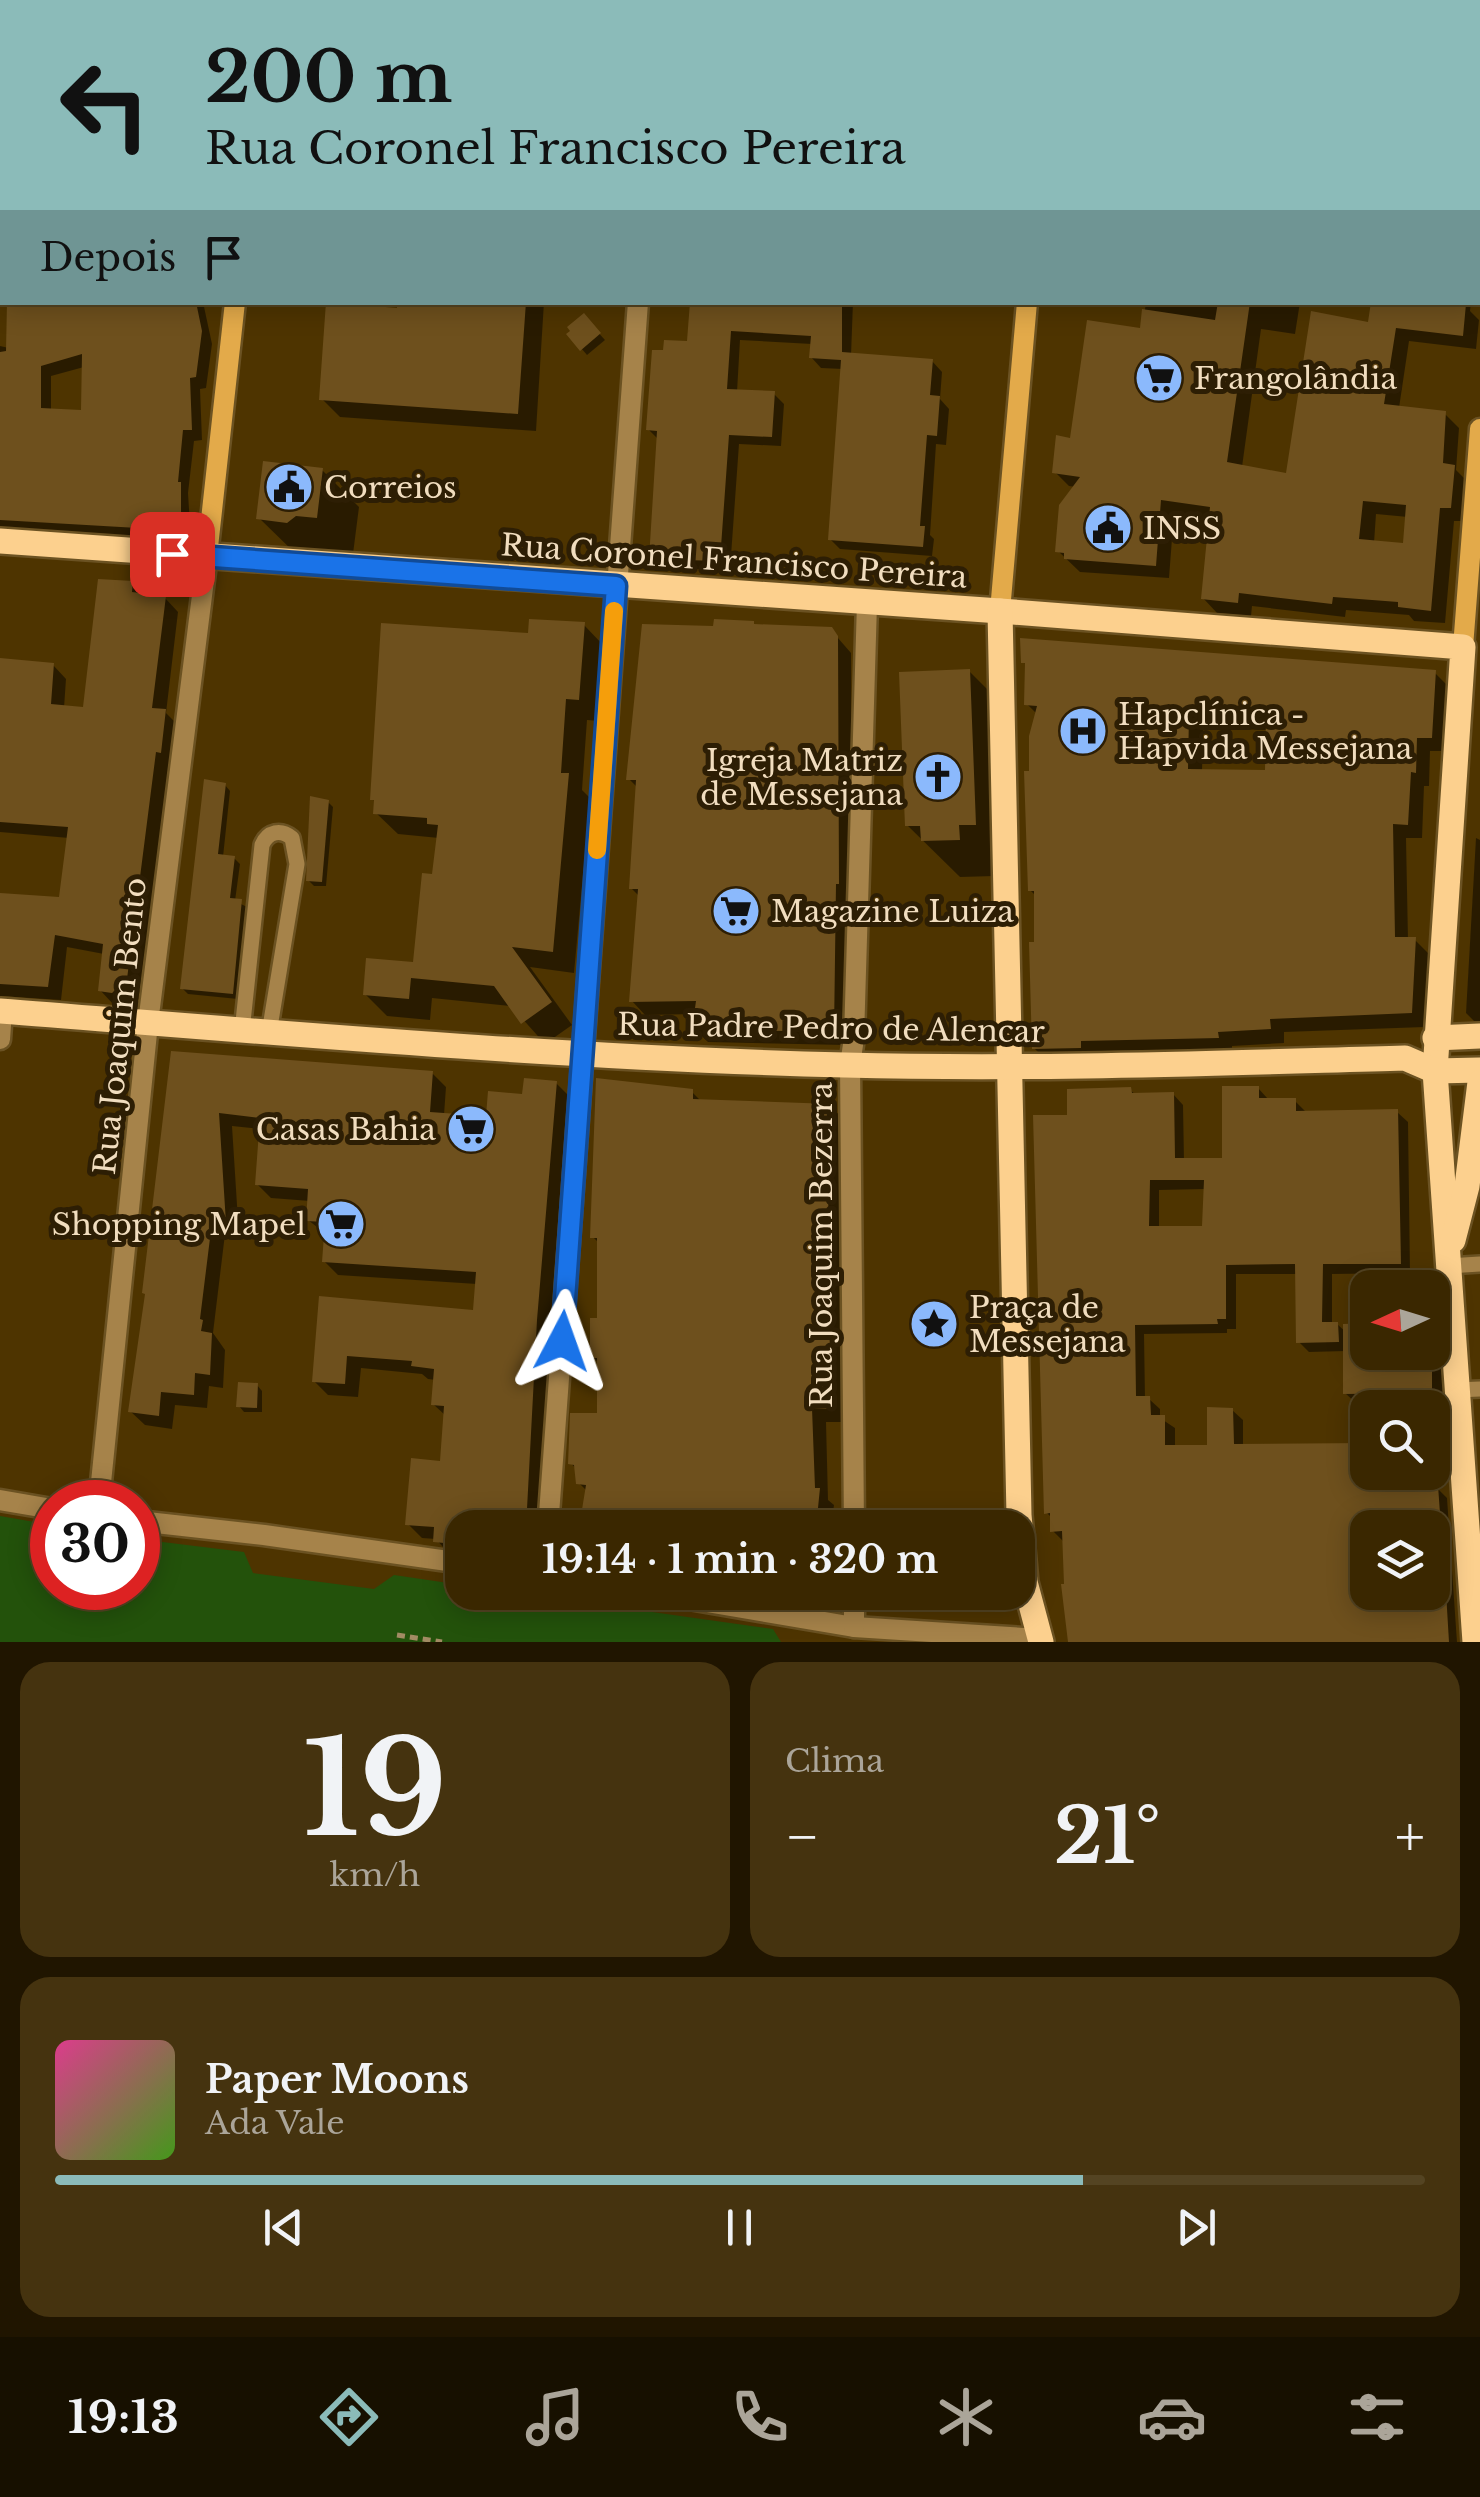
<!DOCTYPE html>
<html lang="pt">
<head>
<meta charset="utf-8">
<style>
	body { margin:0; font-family:"Libre Baskerville",serif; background:#45330f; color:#f1f3f6; height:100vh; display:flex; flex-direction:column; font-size:38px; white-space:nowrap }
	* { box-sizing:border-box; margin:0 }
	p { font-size:32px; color:#aba599 }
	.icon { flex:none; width:55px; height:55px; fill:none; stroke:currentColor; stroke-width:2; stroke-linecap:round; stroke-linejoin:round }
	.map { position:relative; height:1642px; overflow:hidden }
	.panel { display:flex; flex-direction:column; gap:20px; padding:20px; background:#201500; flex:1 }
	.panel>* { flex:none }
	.hud { position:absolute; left:0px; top:0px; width:1480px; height:305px; box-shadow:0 5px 25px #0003,0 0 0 2px #544422; background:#8bbbb9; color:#111; overflow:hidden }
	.needle { width:65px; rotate:266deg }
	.buttons { position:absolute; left:1350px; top:1270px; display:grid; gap:20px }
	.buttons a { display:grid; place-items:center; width:100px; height:100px; border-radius:20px; background:#3a2700; box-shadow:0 5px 25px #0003,0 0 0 2px #544422; font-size:50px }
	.speed { position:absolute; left:30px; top:1480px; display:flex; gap:20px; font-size:50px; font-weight:700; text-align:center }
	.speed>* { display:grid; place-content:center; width:130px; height:130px; border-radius:50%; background:#3a2700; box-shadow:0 5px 25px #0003,0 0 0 2px #544422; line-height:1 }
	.speed .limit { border:15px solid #d22; background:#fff; color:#111 }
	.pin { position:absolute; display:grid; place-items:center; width:85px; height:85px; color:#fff; margin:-42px; border-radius:20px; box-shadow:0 5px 15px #0006 }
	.me { position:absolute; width:110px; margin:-55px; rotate:4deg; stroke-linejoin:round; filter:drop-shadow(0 0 8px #0008) }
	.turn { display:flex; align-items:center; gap:35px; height:210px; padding:0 40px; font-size:45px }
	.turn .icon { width:130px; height:130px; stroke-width:2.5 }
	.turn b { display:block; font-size:70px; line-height:85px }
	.then { display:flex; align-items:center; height:95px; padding:0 40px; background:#0003; gap:20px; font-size:38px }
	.big { font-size:75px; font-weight:700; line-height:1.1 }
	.panel .tile { flex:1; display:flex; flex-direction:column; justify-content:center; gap:15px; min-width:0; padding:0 35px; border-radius:30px; background:#45330f }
	.panel .dial { align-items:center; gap:0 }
	.dial b { font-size:130px; line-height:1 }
	.song { display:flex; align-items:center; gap:30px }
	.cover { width:120px; height:120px; border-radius:15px; background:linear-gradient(135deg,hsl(330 70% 55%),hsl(100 70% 35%)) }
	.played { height:10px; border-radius:5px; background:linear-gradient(90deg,#8bbbb9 75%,#544422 75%) }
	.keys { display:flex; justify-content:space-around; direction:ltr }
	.heat { display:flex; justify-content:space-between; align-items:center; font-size:55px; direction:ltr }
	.panel .tiles { flex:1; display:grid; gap:20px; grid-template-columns:1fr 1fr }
	.tile:last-child { grid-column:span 2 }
	.trip { position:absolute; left:445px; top:1510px; width:590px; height:100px; border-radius:30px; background:#3a2700; box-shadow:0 5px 25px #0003,0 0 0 2px #544422; font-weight:700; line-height:100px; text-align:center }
	.tab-bar { display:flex; height:160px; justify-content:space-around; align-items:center; background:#171000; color:#aba599 }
	.tab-bar .icon { width:70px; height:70px }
	.tab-bar .active { color:#8bbbb9 }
	.tab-bar b { font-size:45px; color:#f1f3f6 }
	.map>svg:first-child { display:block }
</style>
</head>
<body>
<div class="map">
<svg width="1480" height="1642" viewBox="0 0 1480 1642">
	<rect width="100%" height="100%" fill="#4e3400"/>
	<!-- green -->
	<path fill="#23520b" d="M0,1516L52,1525V1588H138V1539L244,1552L253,1573L374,1589L394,1575L462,1585V1592L517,1593L773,1629L781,1642H0Z"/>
	<!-- shadow -->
	<g fill="#0007" fill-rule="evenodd">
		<path d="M0,0L224,2H2V292Z"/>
		<path d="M430,0H640L429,2Z"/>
		<path d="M683,0H1048L683,2Z"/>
		<path d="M1105,0H1448L1104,2Z"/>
		<path d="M10,302H203L212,344L206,388L200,389L202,440L194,441L188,493L191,541L186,544L168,543L164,539L0,529V346L9,348ZM84,367V412L51,411V376Z"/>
		<path d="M400,302H544L536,431L340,417L322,399L399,310Z"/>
		<path d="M692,302H853L851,356L932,361L942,372L940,399L949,409L946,445L936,444L930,535L934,539L932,556L840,549L830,539L843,369L821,368L811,357L812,344L740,340L737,392L774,394L784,404L781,446L739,444L730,570L662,568L652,558L659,440L649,430L690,343Z"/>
		<path d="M1146,302H1300L1295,334L1261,329L1242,467L1288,476L1370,325L1373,302H1471L1470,311L1479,320L1476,349L1409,341L1399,408L1445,414L1459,428L1456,470L1468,482L1464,521H1454L1445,623L1414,621L1409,615L1346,610L1345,617L1252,606L1251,616L1217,613L1203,598L1212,519L1174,513L1169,578L1080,572L1058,551L1076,487L1069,486L1055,472L1142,331ZM1376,514L1408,517L1406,546L1374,543Z"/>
		<path d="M584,317L605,340L587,355L569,334Z"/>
		<path d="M322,470L359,507L353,554L333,551L325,558L296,554L259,518Z"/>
		<path d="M132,583L145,596L165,598L178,612L166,713L178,725L174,765L169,764L140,993L126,1005L113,1004L100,990L104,954L67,947L61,1000L0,996V895L61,900L69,838L0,832V661L53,665L66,679L64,708L85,710Z"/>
		<path d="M753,623L757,627L831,630L851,653L852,897L847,1045L708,1042L694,1028L696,1014L645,1015L632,1001L639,896L631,888L638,788L629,779L715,628Z"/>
		<path d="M584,625L605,647L600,721L587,720L582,790L590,798L574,973L530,967L572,1025L545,1044L511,1006L432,998L430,1020L387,1016L365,994L415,965L434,877L439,838L398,834L376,813V802L372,799L530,636Z"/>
		<path d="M1024,662L1435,673L1449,687L1446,751H1430L1429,786H1424L1422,838H1406L1408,940H1415L1429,954L1425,1027L1284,1032V1043L1232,1046V1051L1049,1063L1034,1048L1036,896L1030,890L1031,774L1037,714L1027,704V666ZM1203,728L1268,730L1267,773L1202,772Z"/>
		<path d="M969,671L1006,708L995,876L960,877L907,825Z"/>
		<path d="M225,785L230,791L223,857L234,858L240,864L235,901L247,907L238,999L188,994L182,988Z"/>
		<path d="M328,802L333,807L326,886H314L308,880Z"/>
		<path d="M1476,838L1480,840V1022L1474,1021L1466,1013Z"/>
		<path d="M173,1054L432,1073L446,1087L444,1115L489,1119L525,1097L556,1083L570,1097L550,1336L540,1528H462V1556L450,1555L436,1539L422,1538L408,1524L442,1463L446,1416L433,1404L436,1380L428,1379L422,1374L361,1368L358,1397L328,1395L314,1381L321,1299L475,1313L477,1284L338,1275L324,1261L326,1234L308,1220L310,1201L271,1198L257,1184L262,1129L232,1126L239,1236L225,1234L213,1333L225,1350L223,1388L209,1386L207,1408L175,1405L172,1429L145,1425L130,1411L147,1295Z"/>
		<path d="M1258,1088L1268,1099L1295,1101L1305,1111L1397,1112L1408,1122L1410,1273L1332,1274V1324H1337L1368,1352H1432V1331L1437,1335L1438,1364L1443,1369V1404L1358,1405L1345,1393L1346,1351L1309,1352L1299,1342L1298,1274H1236V1329H1227V1333L1144,1334L1145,1399H1149L1160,1409V1418L1175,1428V1448L1210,1447L1232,1410L1243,1420V1447L1368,1472H1426L1427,1488H1437L1447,1498L1457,1642H1086L1063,1541L1053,1531L1052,1518L1047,1513L1070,1117L1130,1090L1136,1095L1173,1094L1183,1105L1184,1161H1225ZM1206,1189L1204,1229L1159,1228V1190ZM1368,1528H1432V1592H1368Z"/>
		<path d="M692,1092L702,1102L831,1107L846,1121L847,1422H826L828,1500L834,1505L831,1528H583L588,1492L579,1483L577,1470L571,1463L599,1416L600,1364L593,1357L599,1321V1243L593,1237Z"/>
		<path d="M257,1385L262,1391V1412H244L239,1406Z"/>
		<path d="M672,1592H841L845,1599V1619L816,1614L803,1601L756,1594L754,1605Z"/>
	</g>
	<!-- building -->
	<g fill="#6e501d" fill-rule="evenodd">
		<path d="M7,302H196L202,331L196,377L190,378L192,430H183L178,482H181V530L174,535L154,533L155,529L0,520V352L6,351ZM82,354L81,410L41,408V366Z"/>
		<path d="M326,302L397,308V302H526L518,414L319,400Z"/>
		<path d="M690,302H842V352L933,359L930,395L940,396L937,436L927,435L920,526H925L923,547L828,540L841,360L809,358L811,336L731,331L727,389L775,391L772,437L729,435L720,561L649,559L657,431L646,430L652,350H663L664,340L687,341Z"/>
		<path d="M1218,302H1250L1227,462L1286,473L1311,311L1368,322L1371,302L1466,304L1463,336L1396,328L1384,404L1446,411L1443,463L1455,465L1451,508H1440L1431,611L1398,607V602L1333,597L1332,604L1239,593L1238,603L1201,599L1210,507L1161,500L1156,566L1064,559V553L1055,552L1059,505L1080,477L1052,473L1056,435L1070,438L1087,320L1140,328L1142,309L1215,320ZM1363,501L1406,505L1403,543L1359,539Z"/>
		<path d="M584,313L601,333L580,351L566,334L570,331L567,327Z"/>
		<path d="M263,461L323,468L317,518L296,516L287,523L256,519Z"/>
		<path d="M98,579L133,581L132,592L166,596L152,708L166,709L161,753L156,752L127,979L112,993L98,991L103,944L55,935L48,987L0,984V893L59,897L68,827L0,822V658L54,663L51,704L83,707Z"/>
		<path d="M529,619L585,622L579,700L566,699L561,773H569L553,952L512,947L552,1002L521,1024L494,986L411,978L409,999L363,995L366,958L413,962L422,873L432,874L438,825L427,824V818L373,814L374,800H370L381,623L528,633Z"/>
		<path d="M714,619L754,621V624L832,627L838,636L839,884H836L834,1032L692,1029L696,1001L629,1002L638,889H629L636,780H626L642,624L713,626Z"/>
		<path d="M1020,638L1436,670L1432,738H1417L1416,773L1411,772L1408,825L1393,824L1395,937H1416L1412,1013L1270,1019L1271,1029L1218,1032L1219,1038L1081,1041V1048L1032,1049L1029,942H1034V891H1028L1024,771H1029V736L1037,706L1024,705L1025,663H1021ZM1189,714L1266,717L1265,770L1188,769Z"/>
		<path d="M970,669L976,825H959L960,840L921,841L920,826H905L899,672Z"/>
		<path d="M204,779L226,783L218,854L235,856L230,898L242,899L233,994L180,989Z"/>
		<path d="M310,796L329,800L322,882L306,881Z"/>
		<path d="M171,1051L433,1071L430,1112L486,1116L488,1091L522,1094L524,1078L557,1081L537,1320L526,1528H457L456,1544L433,1542L434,1527L405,1525L411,1458L440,1461L444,1406L431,1405L434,1369L411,1366L412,1361L347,1356L345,1384L312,1382L319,1296L473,1310L476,1272L322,1262L325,1222L306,1221L308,1189L255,1185L260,1118L219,1113L226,1223L212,1222L200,1319L203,1320L201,1331L212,1333L210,1375L195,1373L194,1395L161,1392L159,1416L128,1412L145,1294L142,1293Z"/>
		<path d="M596,1078L693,1089V1099L832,1104L828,1214H834V1295H830V1339H834L833,1409L812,1408L815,1488H820L816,1528H579L586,1485L576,1484L574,1465L568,1464L570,1413H597V1358H590V1318H597V1238H590Z"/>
		<path d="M1222,1086H1259V1098H1296V1111L1398,1109L1401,1264H1323L1322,1322H1338L1339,1342L1296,1343L1295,1264L1226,1265V1319H1217L1218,1324L1135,1325L1136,1396H1150L1151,1415H1165V1445H1207V1407L1233,1408L1234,1444L1368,1443V1472H1418V1486L1438,1485L1441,1528H1368V1592H1446L1449,1642H1068L1061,1584H1064L1062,1531L1050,1532V1513L1044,1514L1033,1115H1067V1089L1131,1087L1132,1093L1174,1092L1175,1158H1222ZM1150,1180H1204L1202,1226H1149Z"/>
		<path d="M1368,1323V1352L1432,1354V1393L1343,1394V1324Z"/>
		<path d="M238,1382L258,1383L257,1408L236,1407Z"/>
	</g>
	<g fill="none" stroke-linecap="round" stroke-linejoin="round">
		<!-- lane casing -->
		<g stroke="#6b5222" stroke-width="20">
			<g id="lane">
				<path d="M242,1031L262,845C268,831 281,829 292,838L297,864L269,1033"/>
				<path d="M1448,1266L1480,1264"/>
				<path d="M1456,1390L1480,1389"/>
			</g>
		</g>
		<!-- street casing -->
		<g stroke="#6b5222" stroke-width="25">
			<g id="street">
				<path d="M660,2V0"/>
				<path d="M1478,176H1480"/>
				<path d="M0,1039L2,1011"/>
				<path d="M0,1500L52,1509"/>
				<path d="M99,1502L148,1023L207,556"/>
				<path d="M138,1521L264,1535L462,1563"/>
				<path d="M548,1528L638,302"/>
				<path d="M854,1528L850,1065L854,1038L867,603"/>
				<path d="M648,1592L854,1627L1040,1639"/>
				<path d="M854,1592V1627"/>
			</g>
		</g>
		<!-- secondary casing -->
		<g stroke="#6b5222" stroke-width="25">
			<g id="secondary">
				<path d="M270,2L271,0"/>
				<path d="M1063,2V0"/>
				<path d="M207,556L235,302"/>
				<path d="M1000,611L1027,302"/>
				<path d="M1463,647L1480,429"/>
			</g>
		</g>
		<!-- primary casing -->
		<g stroke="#6b5222" stroke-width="30">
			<g id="primary">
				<path d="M0,541L1000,611L1463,647L1435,1071L1475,1642"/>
				<path d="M1000,611L1019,1515L1025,1582L1041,1642"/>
				<path d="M0,1011C281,1033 563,1058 845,1065C1032,1070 1218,1063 1405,1058L1435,1071L1480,1070"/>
				<path d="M1435,1038L1480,1036"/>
				<path d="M1453,1240L1467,1186L1480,1082"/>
			</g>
		</g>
		<!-- path -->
		<path stroke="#a28b63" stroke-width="5" stroke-dasharray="8 5" stroke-linecap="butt" d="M397,1635L442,1642"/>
		<!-- lane -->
		<use href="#lane" stroke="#a6834a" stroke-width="15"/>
		<!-- street -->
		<use href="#street" stroke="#a6834a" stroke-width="20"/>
		<!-- secondary -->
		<use href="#secondary" stroke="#e3aa4a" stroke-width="20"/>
		<!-- primary -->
		<use href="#primary" stroke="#fcd08e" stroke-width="25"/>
	</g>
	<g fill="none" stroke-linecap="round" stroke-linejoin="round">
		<!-- route casing -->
		<g stroke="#114b97" stroke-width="25">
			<path id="route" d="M172,554L616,586L562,1341"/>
		</g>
		<!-- route -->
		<use href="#route" stroke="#1a73e8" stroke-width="18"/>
		<!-- slow -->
		<path stroke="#f59e0b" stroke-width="18" d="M597,850L614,611"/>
	</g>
	<!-- icons -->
	<defs>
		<g id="supermarket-disc" transform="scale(2.5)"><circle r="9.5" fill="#8bb9fc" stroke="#2d1e04"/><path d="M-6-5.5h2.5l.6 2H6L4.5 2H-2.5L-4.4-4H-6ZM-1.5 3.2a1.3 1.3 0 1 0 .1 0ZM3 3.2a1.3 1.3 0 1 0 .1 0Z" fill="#111"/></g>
		<g id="civic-disc" transform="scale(2.5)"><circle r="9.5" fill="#8bb9fc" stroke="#2d1e04"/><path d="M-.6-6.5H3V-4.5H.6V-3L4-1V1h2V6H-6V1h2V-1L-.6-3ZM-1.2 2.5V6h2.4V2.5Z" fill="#111"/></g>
		<g id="hospital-disc" transform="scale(2.5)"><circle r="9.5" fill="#8bb9fc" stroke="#2d1e04"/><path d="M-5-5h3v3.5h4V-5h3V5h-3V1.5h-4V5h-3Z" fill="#111"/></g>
		<g id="church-disc" transform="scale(2.5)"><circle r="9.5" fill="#8bb9fc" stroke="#2d1e04"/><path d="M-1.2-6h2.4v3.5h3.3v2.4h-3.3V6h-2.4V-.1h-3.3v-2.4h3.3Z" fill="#111"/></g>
		<g id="sight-disc" transform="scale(2.5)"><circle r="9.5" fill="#8bb9fc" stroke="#2d1e04"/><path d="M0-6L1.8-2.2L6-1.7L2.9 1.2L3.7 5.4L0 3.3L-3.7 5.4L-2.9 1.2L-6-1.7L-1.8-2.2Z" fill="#111"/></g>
	</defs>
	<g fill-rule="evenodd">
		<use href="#supermarket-disc" x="1159" y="378"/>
		<use href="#civic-disc" x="289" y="487"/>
		<use href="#civic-disc" x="1108" y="528"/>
		<use href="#hospital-disc" x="1083" y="731"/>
		<use href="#church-disc" x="938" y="777"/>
		<use href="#supermarket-disc" x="736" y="911"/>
		<use href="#supermarket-disc" x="471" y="1129"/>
		<use href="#supermarket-disc" x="341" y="1224"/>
		<use href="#sight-disc" x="934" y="1324"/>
	</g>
	<g text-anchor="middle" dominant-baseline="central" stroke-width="10" stroke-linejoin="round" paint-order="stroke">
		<!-- poi labels -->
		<g font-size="30" fill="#f1ddbf" stroke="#2d1e04" text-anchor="start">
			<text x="1194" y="378">Frangolândia</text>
			<text x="324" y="487">Correios</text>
			<text x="1143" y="528">INSS</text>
			<text x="1118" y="714">Hapclínica -<tspan x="1118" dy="34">Hapvida Messejana</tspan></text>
			<text x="903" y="760" text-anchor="end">Igreja Matriz<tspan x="903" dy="34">de Messejana</tspan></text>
			<text x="771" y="911">Magazine Luiza</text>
			<text x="436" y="1129" text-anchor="end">Casas Bahia</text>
			<text x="306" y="1224" text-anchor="end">Shopping Mapel</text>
			<text x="969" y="1307">Praça de<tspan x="969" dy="34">Messejana</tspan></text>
		</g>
		<!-- street labels -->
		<g font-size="30" fill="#f1ddbf" stroke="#2d1e04">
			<text transform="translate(734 561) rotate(4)">Rua Coronel Francisco Pereira</text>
			<text transform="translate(120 1026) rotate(-84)">Rua Joaquim Bento</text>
			<text transform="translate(831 1028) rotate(1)">Rua Padre Pedro de Alencar</text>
			<text transform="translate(821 1245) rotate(-90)">Rua Joaquim Bezerra</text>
		</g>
	</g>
</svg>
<div class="buttons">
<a><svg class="needle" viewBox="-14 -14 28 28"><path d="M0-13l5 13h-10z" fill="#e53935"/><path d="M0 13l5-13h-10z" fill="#aba599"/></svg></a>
<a><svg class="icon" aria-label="search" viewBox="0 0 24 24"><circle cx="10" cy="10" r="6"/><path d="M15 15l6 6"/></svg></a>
<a><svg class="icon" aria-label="layers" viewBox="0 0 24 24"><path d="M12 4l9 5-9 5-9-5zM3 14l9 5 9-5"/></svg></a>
</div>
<div class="speed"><div class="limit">30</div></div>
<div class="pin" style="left:172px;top:554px;background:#d93025"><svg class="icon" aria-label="arrive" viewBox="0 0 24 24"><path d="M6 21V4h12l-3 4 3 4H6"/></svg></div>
<svg class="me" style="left:562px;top:1341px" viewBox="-20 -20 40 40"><path d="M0-17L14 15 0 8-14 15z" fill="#1a73e8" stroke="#fff" stroke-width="4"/></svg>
<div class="trip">19:14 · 1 min · 320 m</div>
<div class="hud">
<div class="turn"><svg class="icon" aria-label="left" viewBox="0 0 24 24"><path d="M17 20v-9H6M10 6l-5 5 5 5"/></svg><div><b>200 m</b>Rua Coronel Francisco Pereira</div></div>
<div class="then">Depois<svg class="icon" aria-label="arrive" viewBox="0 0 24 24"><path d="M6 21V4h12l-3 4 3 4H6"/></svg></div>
</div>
</div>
<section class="panel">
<div class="tiles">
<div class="tile dial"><b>19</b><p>km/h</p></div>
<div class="tile"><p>Clima</p>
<div class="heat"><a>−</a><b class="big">21°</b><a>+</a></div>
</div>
<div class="tile">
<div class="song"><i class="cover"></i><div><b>Paper Moons</b><p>Ada Vale</p></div></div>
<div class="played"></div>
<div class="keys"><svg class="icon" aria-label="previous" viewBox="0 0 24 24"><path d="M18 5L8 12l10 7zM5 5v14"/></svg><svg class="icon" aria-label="pause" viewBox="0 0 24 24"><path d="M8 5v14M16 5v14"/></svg><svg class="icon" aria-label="next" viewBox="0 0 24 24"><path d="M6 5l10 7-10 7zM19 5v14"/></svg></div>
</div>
</div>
</section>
<nav class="tab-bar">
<b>19:13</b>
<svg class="icon active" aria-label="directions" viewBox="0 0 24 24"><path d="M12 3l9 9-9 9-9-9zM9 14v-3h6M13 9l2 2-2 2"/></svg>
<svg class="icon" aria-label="music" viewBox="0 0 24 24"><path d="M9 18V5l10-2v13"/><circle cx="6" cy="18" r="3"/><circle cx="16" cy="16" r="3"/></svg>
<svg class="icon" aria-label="phone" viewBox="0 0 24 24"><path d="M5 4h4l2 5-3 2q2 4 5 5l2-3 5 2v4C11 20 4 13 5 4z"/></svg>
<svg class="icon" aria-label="climate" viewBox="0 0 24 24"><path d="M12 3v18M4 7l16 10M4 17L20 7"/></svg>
<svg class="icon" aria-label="car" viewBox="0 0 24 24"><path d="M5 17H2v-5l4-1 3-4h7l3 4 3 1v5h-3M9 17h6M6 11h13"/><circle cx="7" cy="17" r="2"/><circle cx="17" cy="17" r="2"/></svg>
<svg class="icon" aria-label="filters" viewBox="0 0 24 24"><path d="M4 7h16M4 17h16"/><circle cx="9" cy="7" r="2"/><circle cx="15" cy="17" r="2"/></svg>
</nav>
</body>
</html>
